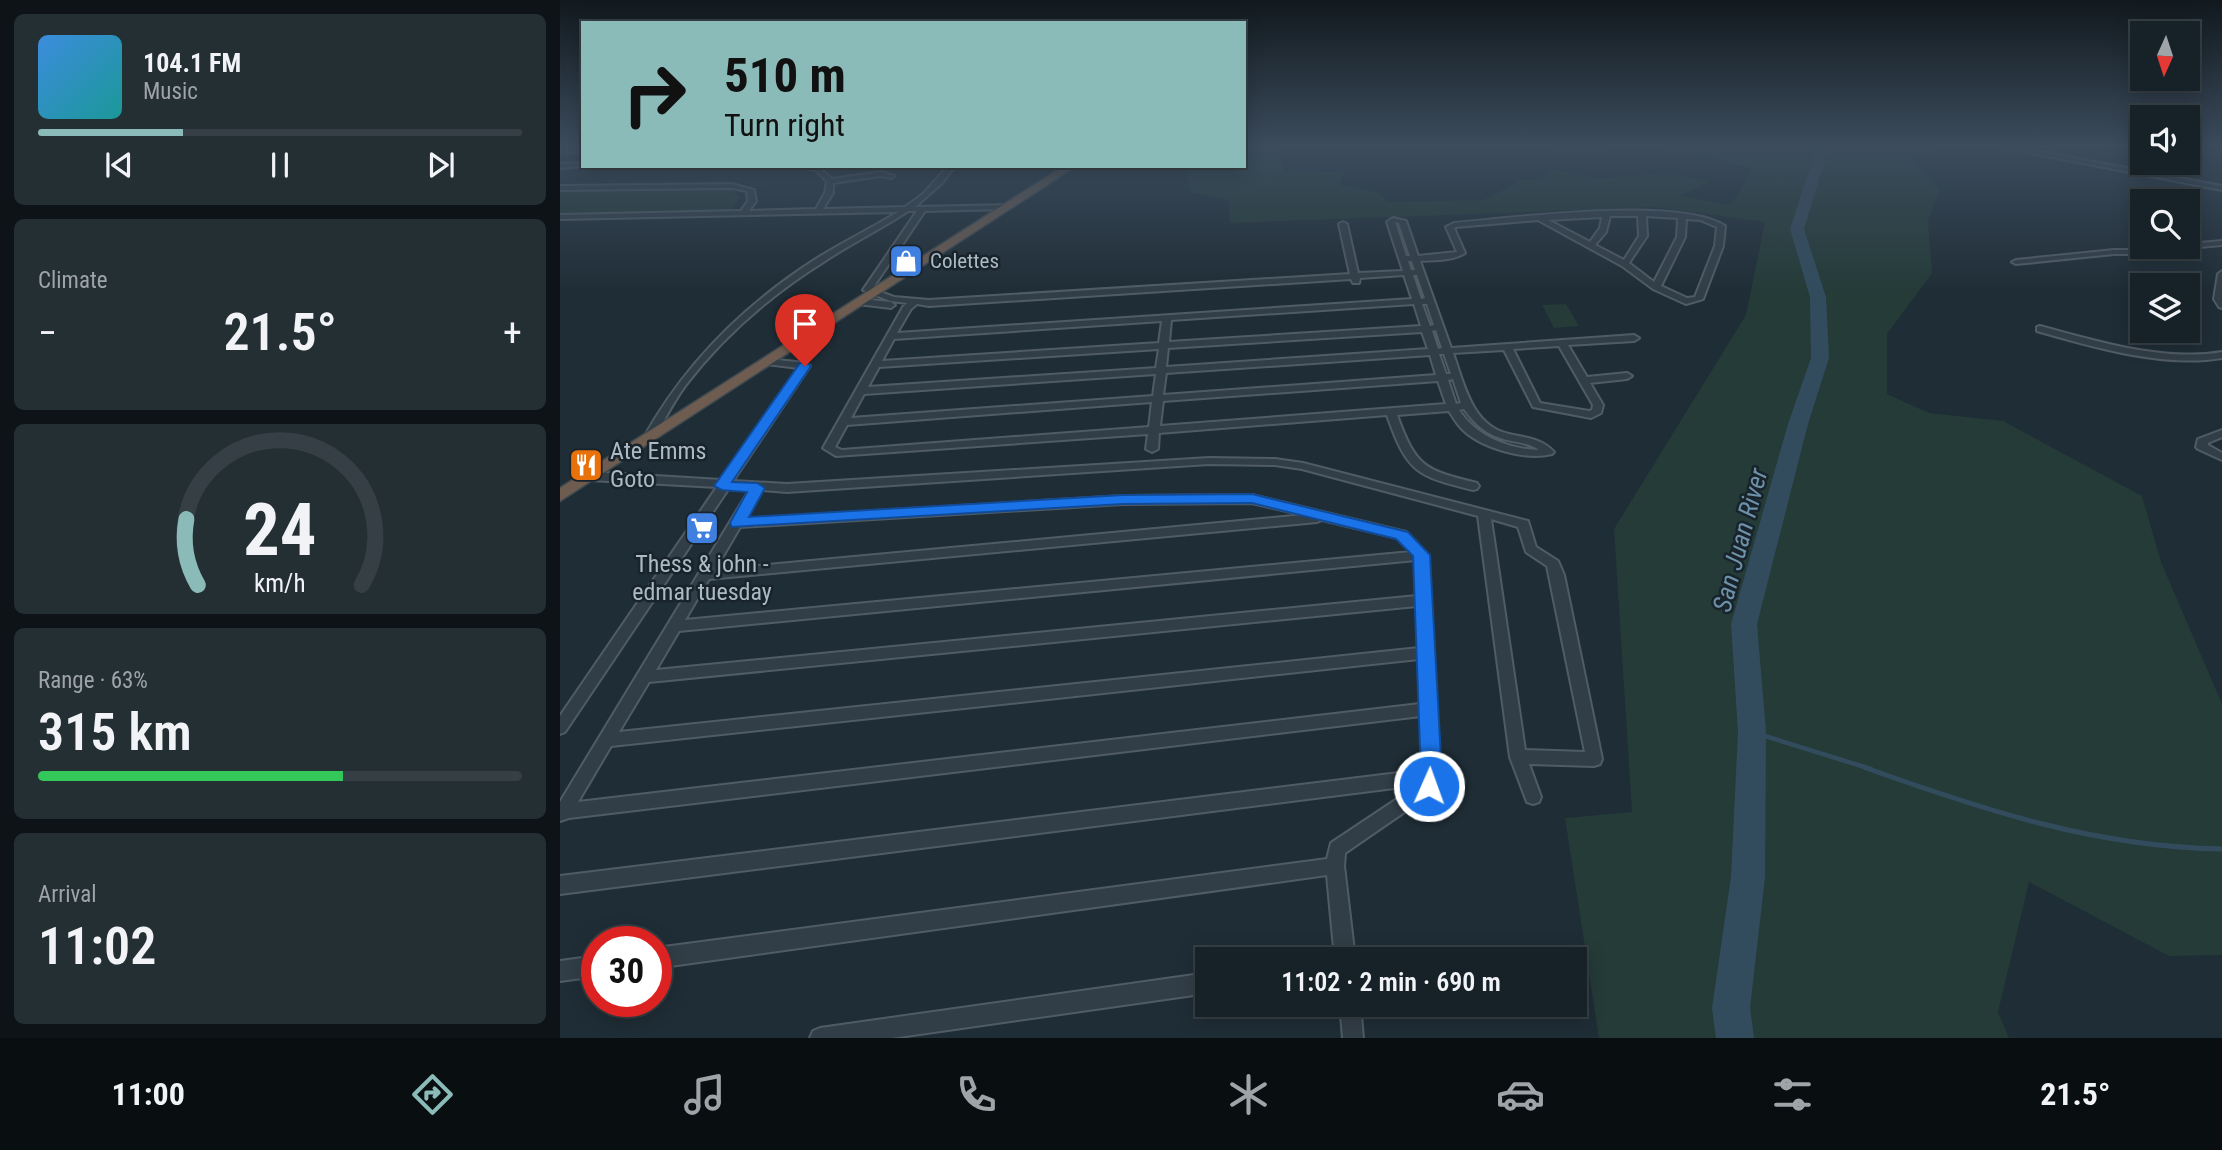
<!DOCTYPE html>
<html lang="en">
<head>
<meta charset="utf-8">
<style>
	body { margin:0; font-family:"Roboto Condensed",sans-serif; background:#242f34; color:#f1f3f6; height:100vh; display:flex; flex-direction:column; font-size:26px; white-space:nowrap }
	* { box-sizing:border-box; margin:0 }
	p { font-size:23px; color:#9ea4a8 }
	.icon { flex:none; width:38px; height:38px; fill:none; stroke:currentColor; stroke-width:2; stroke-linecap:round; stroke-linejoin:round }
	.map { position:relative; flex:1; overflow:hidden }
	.details { display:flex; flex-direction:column; gap:14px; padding:14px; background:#0d1316; width:560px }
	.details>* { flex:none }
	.guide { position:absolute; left:21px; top:21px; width:665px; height:147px; border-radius:0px; box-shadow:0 4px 18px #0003,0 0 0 2px #363f45; background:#8bbbb9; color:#111; overflow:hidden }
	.needle { width:46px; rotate:183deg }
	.tools { position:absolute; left:1570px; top:21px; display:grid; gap:14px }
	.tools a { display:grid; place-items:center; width:70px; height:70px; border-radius:0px; background:#172228; box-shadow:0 4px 18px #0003,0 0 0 2px #363f45; font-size:35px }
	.speed { position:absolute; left:21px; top:926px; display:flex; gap:14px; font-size:35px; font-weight:700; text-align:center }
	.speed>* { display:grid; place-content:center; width:91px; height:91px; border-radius:50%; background:#172228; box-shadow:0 4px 18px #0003,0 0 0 2px #363f45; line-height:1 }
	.speed .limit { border:10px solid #d22; background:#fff; color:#111 }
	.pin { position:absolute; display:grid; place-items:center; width:60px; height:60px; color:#fff; margin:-72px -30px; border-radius:50% 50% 50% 0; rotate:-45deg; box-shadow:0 0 7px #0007 }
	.pin .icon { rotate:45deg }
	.me { position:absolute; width:77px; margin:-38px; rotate:2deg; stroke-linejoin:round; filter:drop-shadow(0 0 5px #0008) }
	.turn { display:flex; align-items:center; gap:24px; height:147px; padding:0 28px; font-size:32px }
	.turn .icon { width:91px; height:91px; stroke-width:2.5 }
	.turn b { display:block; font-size:49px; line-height:60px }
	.big { font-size:52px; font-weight:600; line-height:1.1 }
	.details .card { flex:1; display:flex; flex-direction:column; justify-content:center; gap:10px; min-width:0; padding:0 24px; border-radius:10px; background:#242f34 }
	.details .dial { align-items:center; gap:0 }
	.dial svg { height:182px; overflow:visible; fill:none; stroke:#363f45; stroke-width:7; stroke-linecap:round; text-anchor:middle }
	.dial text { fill:#f1f3f6; stroke:none }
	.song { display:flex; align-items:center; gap:21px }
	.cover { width:84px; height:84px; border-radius:10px; background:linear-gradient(135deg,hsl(210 70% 55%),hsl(180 70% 35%)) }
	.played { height:7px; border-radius:4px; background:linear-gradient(90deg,#8bbbb9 30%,#363f45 30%) }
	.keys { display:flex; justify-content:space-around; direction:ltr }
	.heat { display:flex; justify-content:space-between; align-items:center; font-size:38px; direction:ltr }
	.charge { height:10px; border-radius:5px; background:linear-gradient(90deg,#34c759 63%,#363f45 0) }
	.trip { position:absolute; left:635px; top:947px; width:392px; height:70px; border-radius:0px; background:#172228; box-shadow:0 4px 18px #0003,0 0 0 2px #363f45; font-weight:600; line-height:70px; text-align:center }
	.menu { display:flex; height:112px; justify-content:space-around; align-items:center; background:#090e10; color:#9ea4a8 }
	.menu .icon { width:49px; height:49px }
	.menu .active { color:#8bbbb9 }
	.menu b { font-size:32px; color:#f1f3f6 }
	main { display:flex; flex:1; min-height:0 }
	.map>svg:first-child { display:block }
</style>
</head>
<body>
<main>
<section class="details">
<div class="card">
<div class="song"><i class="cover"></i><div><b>104.1 FM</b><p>Music</p></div></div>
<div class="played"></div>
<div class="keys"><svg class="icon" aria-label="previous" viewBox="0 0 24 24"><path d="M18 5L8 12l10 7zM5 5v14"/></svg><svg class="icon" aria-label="pause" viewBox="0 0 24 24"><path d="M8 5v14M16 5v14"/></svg><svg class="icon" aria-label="next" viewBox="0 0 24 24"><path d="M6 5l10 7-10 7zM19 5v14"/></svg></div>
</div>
<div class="card"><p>Climate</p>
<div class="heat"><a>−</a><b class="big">21.5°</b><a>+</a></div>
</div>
<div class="card dial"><svg viewBox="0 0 100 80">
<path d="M14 69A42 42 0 1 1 86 69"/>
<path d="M14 69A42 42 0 0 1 9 40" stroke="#8bbbb9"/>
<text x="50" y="56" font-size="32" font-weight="700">24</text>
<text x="50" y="72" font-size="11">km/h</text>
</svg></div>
<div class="card"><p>Range · 63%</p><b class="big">315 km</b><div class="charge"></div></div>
<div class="card"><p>Arrival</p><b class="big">11:02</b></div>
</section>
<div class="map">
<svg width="1662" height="1038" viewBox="0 0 1662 1038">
	<rect width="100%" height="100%" fill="#1f2d36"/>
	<!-- green -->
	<g fill="#243b38">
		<path d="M684,146H717L724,173L782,172L780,185L819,193L827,202L924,200L956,184V180H981L988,169L1039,179L1106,173L1150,182L1119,196L1171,205L1193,169L1115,150L1053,149L987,154L1001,146H1394L1347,154L1380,189L1368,220L1372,273L1327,334V394L1369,413L1443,421L1582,496L1601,562L1662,704V955L1609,956L1469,882L1438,1012L1449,1038H1039L1005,818L1072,812L1054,529L1186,315L1205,222L1096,207L670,223L669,200L631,192L623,166H684Z"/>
		<path d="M140,188L173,191L180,198L169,211L0,213V190Z"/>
		<path d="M1006,304L1019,326L994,328L982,305Z"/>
	</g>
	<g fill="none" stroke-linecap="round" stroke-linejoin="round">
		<!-- stream-far1 -->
		<path stroke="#324c5e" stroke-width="4.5" d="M1192,732L1311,769"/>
		<!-- stream -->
		<path stroke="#324c5e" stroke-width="5" d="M1306,768C1424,810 1535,847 1662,849"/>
		<!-- river -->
		<path fill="#324c5e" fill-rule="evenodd" d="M1257,146H1269L1244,229L1266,297L1269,358L1248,424L1197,624L1206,732L1205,877L1190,1008L1194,1038H1156L1152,1008L1171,877L1178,732L1171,624L1228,424L1251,358L1250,297L1230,229Z"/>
		<!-- minor casing -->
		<g stroke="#505c65" stroke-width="4">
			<g id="minor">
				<path d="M1434,146H1449L1662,186V190Z"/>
				<path d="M0,147L23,149V153L0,151Z"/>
				<path d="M23,163V166H25L0,168V164Z"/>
				<path d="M242,166L259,168L272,179L321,172L334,176L331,178L321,176L273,183V193L263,209L345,207L363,194L388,166H395L382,183L355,207L450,205L451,207L447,209L365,211L312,289L334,297L369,300L790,274L779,224L783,222L787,224L798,273L843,271L827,222L833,218L846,221L858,256L897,252L886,227L894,223C953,218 1119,196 1165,226L1163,246L1143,299L1126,304L1093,289L1062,266L978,220L896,227L894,228L905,253C892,261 875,260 860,261L891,348L1074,335L1079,338L1074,341L1008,345L1027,377L1067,373L1072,376L1067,379L1030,383L1043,405L1041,413L1031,418L973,407L944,350L893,353C904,384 912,426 949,434C966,438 981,438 994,452L992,454C966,461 921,448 902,429C897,424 893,417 889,411L837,415C856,467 864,470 917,483L919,486L917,489L913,490C856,476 847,472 827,415L599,433L598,449L592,452L586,449L588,434L276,456L263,448L343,307L347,303L330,301L303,290L357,211H348C321,229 292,243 265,261C212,294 163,336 125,386C112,404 103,423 92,441H84L83,439C125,363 186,303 259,257C285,241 312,228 338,212L0,219V215L181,211L188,201L187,191L172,188L0,190V186L172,184L194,190L196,201L189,211L256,209L265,193L267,181L255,170ZM1050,216H1078L1079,236L1064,260L1035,245L1046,232ZM1086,216L1118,218L1117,237L1094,282L1069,263L1087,236ZM1042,217L1040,228L1030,242L988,220ZM1126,219L1140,220L1157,227L1155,246L1135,297L1127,298L1101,286L1125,237ZM835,222L839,223L850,256H846ZM848,261H852L855,270H851ZM844,275L852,299L337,333L351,309L357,304L369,306L791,279L793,283H799L800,278ZM853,275H857L865,298L861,299ZM854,304L861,326L609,342L611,320ZM862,304H867L874,325L870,326ZM602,321L599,343L322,361L334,339ZM876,330L882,348L878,349L872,331ZM862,332L868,349L606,367L608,348ZM999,346L1033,405L1032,410L1029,411L980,403L953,349ZM599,349L596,368L308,387L319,367ZM879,354H884L891,374H886ZM870,355L876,375L603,395L606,373ZM596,374L593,396L291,418L304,394ZM893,379L901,403L896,404L888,380ZM878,381L886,404L600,426L603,401ZM592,402L589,427L282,450L275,447L287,425ZM904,409C917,427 930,437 952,441C962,443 971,444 979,450C948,449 916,436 899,410Z"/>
				<path d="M1662,241V245L1628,248L1614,254H1554L1456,264L1452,262L1456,260L1554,250H1613L1619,247H1628V244Z"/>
				<path d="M1662,271V308L1659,307L1654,299L1658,274Z"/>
				<path d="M301,299L331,302L335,305L331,308L298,304L297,302Z"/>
				<path d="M1480,326C1537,341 1602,362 1662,352V358C1604,368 1533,347 1477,331V327Z"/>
				<path d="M209,359L245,363L250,366L173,481L227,484L649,458L715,459L743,463L968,521L976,547L998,561L1004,575L1042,759L1040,764L1034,766L969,764L981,797L979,802L973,804L967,802L950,757L918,516L742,469L715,465L649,464L227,492L202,490L185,519L563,496L692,495L846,532L868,555L879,776L875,791L785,853L784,866L795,959H775L767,875L96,968V948L767,859L771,843L858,785L0,894V876L863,770L861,716L9,818L0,821V802L190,489L169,488L5,732L0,734V716L157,487L30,480L24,476L30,472L161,480L239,368L206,364L204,362ZM692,503L744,515L155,570L180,527L563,504ZM931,519L958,527L966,552L987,566L1025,752L965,750ZM762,520L838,538L851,552L125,620L149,579L757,522ZM856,560L857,596L96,670L119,631ZM857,606L859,648L59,732L89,682ZM859,659L860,704L18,802L51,746Z"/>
				<path d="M1662,430V437L1648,443V445L1662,453V460L1638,449L1636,447L1638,439Z"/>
				<path d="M37,956V976L0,981V961Z"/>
				<path d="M648,973V993L332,1038H250L253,1031L260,1028Z"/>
				<path d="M780,1004H800L803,1038H783Z"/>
			</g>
		</g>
		<!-- highway casing -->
		<g stroke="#3d4951" stroke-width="3">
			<path id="highway" d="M504,166H516L0,501V488Z"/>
		</g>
		<!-- minor -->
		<use href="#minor" fill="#323e47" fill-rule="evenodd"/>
		<!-- highway -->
		<use href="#highway" fill="#6d5c4f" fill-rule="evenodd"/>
	</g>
	<!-- sky -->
	<linearGradient id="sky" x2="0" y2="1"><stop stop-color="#11191e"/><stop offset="0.5" stop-color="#3c4c5d"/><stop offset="1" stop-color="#3c4c5d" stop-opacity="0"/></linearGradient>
	<rect width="1662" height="292" fill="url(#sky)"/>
	<!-- route -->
	<path fill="#1a73e8" stroke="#114b97" stroke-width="2" d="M245,362L251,366L172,482L197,483L205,488L189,517L563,495L692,494L848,532L870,555L882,776L877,793L869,796L861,793L858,786L861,776L853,556L836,539L692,503L563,504L172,527L170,523L187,492L162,490L154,486L240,363Z"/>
	<!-- icons -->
	<defs>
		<g id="shop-square" transform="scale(1.75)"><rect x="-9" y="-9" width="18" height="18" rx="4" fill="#3f7fe0" stroke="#18232b"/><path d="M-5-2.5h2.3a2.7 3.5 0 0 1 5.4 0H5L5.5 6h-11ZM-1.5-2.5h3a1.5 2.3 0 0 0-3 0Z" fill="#fff"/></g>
		<g id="restaurant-square" transform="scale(1.75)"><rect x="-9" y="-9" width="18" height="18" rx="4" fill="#e8710a" stroke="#18232b"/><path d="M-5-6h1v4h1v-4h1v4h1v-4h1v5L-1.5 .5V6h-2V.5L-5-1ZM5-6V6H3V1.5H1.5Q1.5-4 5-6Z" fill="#fff"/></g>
		<g id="supermarket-square" transform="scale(1.75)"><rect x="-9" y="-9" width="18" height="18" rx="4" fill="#3f7fe0" stroke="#18232b"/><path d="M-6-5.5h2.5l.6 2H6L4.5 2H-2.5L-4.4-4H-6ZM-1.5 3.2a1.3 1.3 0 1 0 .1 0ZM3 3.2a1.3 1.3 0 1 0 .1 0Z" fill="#fff"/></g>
	</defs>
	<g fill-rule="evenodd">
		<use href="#shop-square" x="346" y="261"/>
		<use href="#restaurant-square" x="26" y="465"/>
		<use href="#supermarket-square" x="142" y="528"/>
	</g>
	<g text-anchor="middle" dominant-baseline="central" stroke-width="5" stroke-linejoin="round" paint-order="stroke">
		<!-- far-poi labels -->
		<g font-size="21" fill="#acbac4" stroke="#18232b" text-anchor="start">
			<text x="370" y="261">Colettes</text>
		</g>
		<!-- poi labels -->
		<g font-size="24" fill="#acbac4" stroke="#18232b" text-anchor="start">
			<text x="50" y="451">Ate Emms<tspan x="50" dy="28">Goto</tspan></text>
			<text x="142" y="564" text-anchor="middle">Thess &amp; john -<tspan x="142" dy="28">edmar tuesday</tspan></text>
		</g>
		<!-- water labels -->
		<g font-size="26" font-style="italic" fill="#6d91a8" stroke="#18232b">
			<text transform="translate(1180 540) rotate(-75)">San Juan River</text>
		</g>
	</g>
</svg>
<div class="tools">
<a><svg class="needle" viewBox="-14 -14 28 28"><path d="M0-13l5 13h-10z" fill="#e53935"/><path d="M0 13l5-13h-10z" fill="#9ea4a8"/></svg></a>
<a><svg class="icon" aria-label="sound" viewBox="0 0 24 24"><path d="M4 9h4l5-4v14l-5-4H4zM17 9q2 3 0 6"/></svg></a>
<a><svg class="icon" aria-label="search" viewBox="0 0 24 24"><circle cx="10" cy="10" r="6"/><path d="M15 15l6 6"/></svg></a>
<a><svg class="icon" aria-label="layers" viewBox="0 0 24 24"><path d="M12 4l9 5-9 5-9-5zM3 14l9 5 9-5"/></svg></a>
</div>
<div class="speed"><div class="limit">30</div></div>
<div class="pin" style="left:245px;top:366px;background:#d93025"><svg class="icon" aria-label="arrive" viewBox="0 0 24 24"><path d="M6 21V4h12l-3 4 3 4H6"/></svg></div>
<svg class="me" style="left:869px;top:786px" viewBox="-20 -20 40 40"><circle r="17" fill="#1a73e8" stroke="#fff" stroke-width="3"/><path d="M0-11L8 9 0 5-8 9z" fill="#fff"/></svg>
<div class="trip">11:02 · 2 min · 690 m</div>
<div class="guide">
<div class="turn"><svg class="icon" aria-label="right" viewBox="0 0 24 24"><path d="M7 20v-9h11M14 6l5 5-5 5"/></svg><div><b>510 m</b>Turn right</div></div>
</div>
</div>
</main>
<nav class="menu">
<b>11:00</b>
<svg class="icon active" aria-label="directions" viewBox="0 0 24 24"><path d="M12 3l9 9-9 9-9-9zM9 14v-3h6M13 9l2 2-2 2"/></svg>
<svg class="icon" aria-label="music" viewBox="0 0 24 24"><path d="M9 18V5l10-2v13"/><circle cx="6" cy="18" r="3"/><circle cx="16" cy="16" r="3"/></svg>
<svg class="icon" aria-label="phone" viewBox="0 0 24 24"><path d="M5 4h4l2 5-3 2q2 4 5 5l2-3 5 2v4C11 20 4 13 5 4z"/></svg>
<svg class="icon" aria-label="climate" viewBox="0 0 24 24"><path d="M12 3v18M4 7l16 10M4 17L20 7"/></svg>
<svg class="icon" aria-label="car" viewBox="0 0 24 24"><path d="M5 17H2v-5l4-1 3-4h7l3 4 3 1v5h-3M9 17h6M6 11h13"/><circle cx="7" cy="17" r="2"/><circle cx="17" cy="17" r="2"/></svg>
<svg class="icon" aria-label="filters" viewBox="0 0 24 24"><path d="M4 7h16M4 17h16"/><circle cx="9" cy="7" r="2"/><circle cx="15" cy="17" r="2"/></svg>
<b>21.5°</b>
</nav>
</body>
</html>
